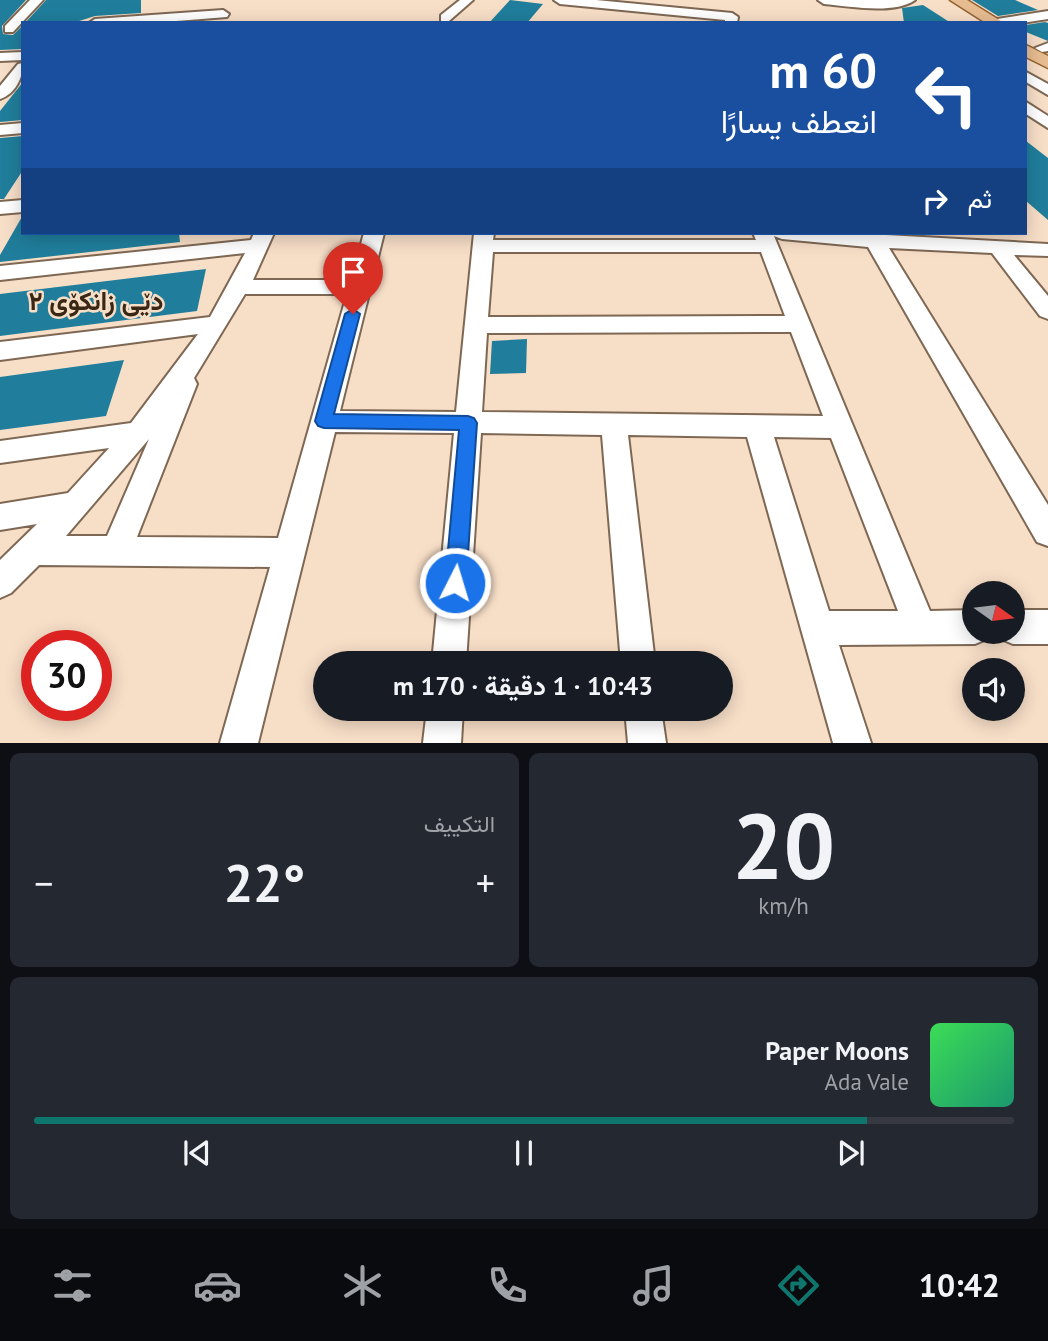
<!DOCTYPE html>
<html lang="ar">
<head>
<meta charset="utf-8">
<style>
	body { margin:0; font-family:"PT Sans",Vazirmatn,sans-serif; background:#242831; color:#f1f3f6; direction:rtl; height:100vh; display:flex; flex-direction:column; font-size:26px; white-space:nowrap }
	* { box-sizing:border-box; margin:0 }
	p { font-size:23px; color:#9ea1a6 }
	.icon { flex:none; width:38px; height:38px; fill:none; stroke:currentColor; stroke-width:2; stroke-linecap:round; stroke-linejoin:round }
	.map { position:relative; height:743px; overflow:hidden; direction:ltr }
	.side { display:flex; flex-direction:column; gap:10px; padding:10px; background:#0d0f14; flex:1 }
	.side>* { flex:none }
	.banner { position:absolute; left:21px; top:21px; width:1006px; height:214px; border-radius:0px; box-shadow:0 4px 18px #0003; direction:rtl; background:#1a4fa0; color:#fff; overflow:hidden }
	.needle { width:46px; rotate:104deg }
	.fabs { position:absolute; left:962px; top:581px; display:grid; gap:14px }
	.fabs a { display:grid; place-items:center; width:63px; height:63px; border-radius:50%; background:#171b24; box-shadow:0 4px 18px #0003; font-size:35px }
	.speed { position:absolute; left:21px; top:630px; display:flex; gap:14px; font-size:35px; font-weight:700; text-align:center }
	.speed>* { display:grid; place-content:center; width:91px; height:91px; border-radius:50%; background:#171b24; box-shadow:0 4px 18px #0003; line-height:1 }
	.speed .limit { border:10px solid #d22; background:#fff; color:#111 }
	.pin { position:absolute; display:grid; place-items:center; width:60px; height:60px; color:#fff; margin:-72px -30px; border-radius:50% 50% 50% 0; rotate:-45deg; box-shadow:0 0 7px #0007 }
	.pin .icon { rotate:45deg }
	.me { position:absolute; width:77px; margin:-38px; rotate:5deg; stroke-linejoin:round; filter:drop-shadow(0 0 5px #0008) }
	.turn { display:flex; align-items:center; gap:24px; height:147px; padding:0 35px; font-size:32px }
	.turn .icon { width:91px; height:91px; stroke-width:2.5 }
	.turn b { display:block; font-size:49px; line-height:60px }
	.then { display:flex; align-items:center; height:66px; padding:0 35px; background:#0003; gap:14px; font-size:26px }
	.big { font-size:52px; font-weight:700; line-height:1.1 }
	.side .card { flex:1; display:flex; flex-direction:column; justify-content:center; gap:10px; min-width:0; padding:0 24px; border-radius:10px; background:#242831 }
	.side .dial { align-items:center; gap:0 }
	.dial b { font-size:91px; line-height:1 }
	.song { display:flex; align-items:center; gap:21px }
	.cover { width:84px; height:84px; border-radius:10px; background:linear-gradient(135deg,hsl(130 70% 55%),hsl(160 70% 35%)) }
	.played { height:7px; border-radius:4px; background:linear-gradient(90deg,#0f766e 85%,#363941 85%) }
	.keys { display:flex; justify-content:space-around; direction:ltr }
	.heat { display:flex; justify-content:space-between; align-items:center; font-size:38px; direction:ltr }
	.side .tiles { flex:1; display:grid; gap:10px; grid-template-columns:1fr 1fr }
	.card:last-child { grid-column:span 2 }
	.trip { position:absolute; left:313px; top:651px; width:420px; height:70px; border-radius:35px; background:#171b24; box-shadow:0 4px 18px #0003; font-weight:700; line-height:70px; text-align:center; direction:rtl }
	.dock { display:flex; height:112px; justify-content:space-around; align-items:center; background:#090b0e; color:#9ea1a6 }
	.dock .icon { width:49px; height:49px }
	.dock .on { color:#0f766e }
	.dock b { font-size:32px; color:#f1f3f6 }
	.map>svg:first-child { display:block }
</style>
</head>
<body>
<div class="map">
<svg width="1048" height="743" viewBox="0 0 1048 743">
	<rect width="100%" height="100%" fill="#f7dec7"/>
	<!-- building -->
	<g fill="#207e9c">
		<path d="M0,0H26L2,26L3,34L13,35L23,25V49L0,50Z"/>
		<path d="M46,0H141V13L95,16L76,22L25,23Z"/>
		<path d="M510,0L543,4L527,23H489Z"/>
		<path d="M972,0H1015L1038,10L998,16Z"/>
		<path d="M923,5L951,23H904L902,8Z"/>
		<path d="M1045,22L1048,23V41L1026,32V25Z"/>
		<path d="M23,82V120L0,122V111Z"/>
		<path d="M23,136V170L4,199H0V138Z"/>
		<path d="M1026,141L1048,158V220L1026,201Z"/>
		<path d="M23,215V233H179L180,242L0,262V255Z"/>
		<path d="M206,269L197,311L0,336V294Z"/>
		<path d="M527,339L526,373L490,374L492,341Z"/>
		<path d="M124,360L106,416L0,430V377Z"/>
	</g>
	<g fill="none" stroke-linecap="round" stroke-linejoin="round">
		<!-- minor casing -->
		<g stroke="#7e6854" stroke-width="4">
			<g id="minor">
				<path d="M30,0H43L13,32H5V26Z"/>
				<path d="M460,0H473L449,21H441V15Z"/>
				<path d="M554,0H596L732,13L738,17L737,23H725V20L560,4Z"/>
				<path d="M818,0H915C894,15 848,6 824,4Z"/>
				<path d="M223,10L229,14L227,17L151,23H89L95,19Z"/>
				<path d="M1048,11V19L1022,23H991L997,19Z"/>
				<path d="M1048,43V51L1042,52L1035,48Z"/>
				<path d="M23,52V60L0,61V53Z"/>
				<path d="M23,63C23,78 15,94 0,99V86L18,64Z"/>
				<path d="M1026,72L1048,84V95L1026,82Z"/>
				<path d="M1026,102L1048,116V128L1026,114Z"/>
				<path d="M23,123V133L0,135V125Z"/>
				<path d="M23,200V212L0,214V202Z"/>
				<path d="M254,233H274L253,280H351L364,233H384L340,411L456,412L474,233H494L493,240H756L753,233H850L1048,244V256L1014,255L1048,296V319L1040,316L992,253L889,248L1048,505V546L1037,542L868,247L782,239L774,236L930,611L975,610V632H990L987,639L975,644L839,645L871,743H833L747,437L628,435L655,663H621L602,435L481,433L466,663H432L454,433L335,432L258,743H220L270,567L39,565L11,593L0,598V560L37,524L0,530V504L68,493L109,448L0,463V441L131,423L198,334L0,360V342L210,317L245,253L0,280V266L251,240ZM493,252H761L785,316L488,317ZM245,294H347L278,538L137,537L197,384L194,378ZM791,332L823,416L482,412L487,333ZM774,437L831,438L898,611H829ZM149,439L107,536H66Z"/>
				<path d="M1013,610H1048V644H1013L1001,639L998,632H1013Z"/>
				<path d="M427,709H463L461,743H423Z"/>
				<path d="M625,709H661L666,743H628Z"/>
			</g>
		</g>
		<!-- major casing -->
		<g stroke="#926130" stroke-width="3">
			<g id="major">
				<path d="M950,0H967L1004,23H986Z"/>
				<path d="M1026,45L1048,56V68L1026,57Z"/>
			</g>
		</g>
		<!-- minor -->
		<use href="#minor" fill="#fff" fill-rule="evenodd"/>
		<!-- major -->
		<use href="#major" fill="#e7bc91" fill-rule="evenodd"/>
	</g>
	<!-- route -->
	<path fill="#1a73e8" stroke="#114b97" stroke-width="2" d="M353,309L360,314L334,414L468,416L474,418L477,423L466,583L462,590L455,593L448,590L445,583L459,430L324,428L318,426L315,421L345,314Z"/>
	<g text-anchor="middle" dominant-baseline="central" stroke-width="5" stroke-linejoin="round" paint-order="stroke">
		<!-- neighbourhood labels -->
		<g font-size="26" font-weight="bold" fill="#392614" stroke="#f7dec7">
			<text x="96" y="300">دێی زانکۆی ٢</text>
		</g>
	</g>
</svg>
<div class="fabs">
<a><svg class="needle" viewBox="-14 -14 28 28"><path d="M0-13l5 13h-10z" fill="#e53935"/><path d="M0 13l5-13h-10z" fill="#9ea1a6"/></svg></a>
<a><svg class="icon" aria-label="sound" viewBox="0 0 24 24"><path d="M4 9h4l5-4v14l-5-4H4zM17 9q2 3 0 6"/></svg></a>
</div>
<div class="speed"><div class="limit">30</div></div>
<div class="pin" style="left:353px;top:314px;background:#d93025"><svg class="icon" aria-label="arrive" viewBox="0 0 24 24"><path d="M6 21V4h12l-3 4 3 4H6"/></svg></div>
<svg class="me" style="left:455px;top:583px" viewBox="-20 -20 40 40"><circle r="17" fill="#1a73e8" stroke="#fff" stroke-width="3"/><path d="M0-11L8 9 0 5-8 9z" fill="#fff"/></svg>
<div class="trip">10:43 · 1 دقيقة · 170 m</div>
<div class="banner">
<div class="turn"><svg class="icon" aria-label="left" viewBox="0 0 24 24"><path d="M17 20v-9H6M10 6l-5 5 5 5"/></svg><div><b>60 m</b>انعطف يسارًا</div></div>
<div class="then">ثم<svg class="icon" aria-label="right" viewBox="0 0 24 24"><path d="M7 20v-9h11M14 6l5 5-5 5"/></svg></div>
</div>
</div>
<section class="side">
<div class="tiles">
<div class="card dial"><b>20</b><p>km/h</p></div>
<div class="card"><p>التكييف</p>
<div class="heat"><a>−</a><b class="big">22°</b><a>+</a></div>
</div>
<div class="card">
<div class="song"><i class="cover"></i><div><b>Paper Moons</b><p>Ada Vale</p></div></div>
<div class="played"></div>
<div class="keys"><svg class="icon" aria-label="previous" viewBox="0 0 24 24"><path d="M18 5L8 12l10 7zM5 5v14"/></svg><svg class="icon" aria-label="pause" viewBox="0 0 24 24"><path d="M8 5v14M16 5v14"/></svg><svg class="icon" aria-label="next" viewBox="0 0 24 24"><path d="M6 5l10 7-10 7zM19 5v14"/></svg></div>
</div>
</div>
</section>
<nav class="dock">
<b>10:42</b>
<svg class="icon on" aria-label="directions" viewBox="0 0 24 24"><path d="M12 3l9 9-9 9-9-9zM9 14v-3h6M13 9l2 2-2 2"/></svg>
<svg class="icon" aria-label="music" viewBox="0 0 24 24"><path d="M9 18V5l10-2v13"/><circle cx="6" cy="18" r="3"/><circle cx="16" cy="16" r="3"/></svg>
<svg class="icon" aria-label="phone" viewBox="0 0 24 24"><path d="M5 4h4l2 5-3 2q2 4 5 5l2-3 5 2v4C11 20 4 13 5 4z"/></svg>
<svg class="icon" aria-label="climate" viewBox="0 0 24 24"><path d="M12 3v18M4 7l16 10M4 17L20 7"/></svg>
<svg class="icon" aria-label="car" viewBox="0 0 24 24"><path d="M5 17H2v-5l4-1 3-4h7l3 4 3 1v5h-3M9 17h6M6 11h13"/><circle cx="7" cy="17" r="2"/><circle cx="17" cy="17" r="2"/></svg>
<svg class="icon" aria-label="filters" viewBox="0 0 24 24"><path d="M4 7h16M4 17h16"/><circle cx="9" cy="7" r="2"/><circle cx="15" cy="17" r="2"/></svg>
</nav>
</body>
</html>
